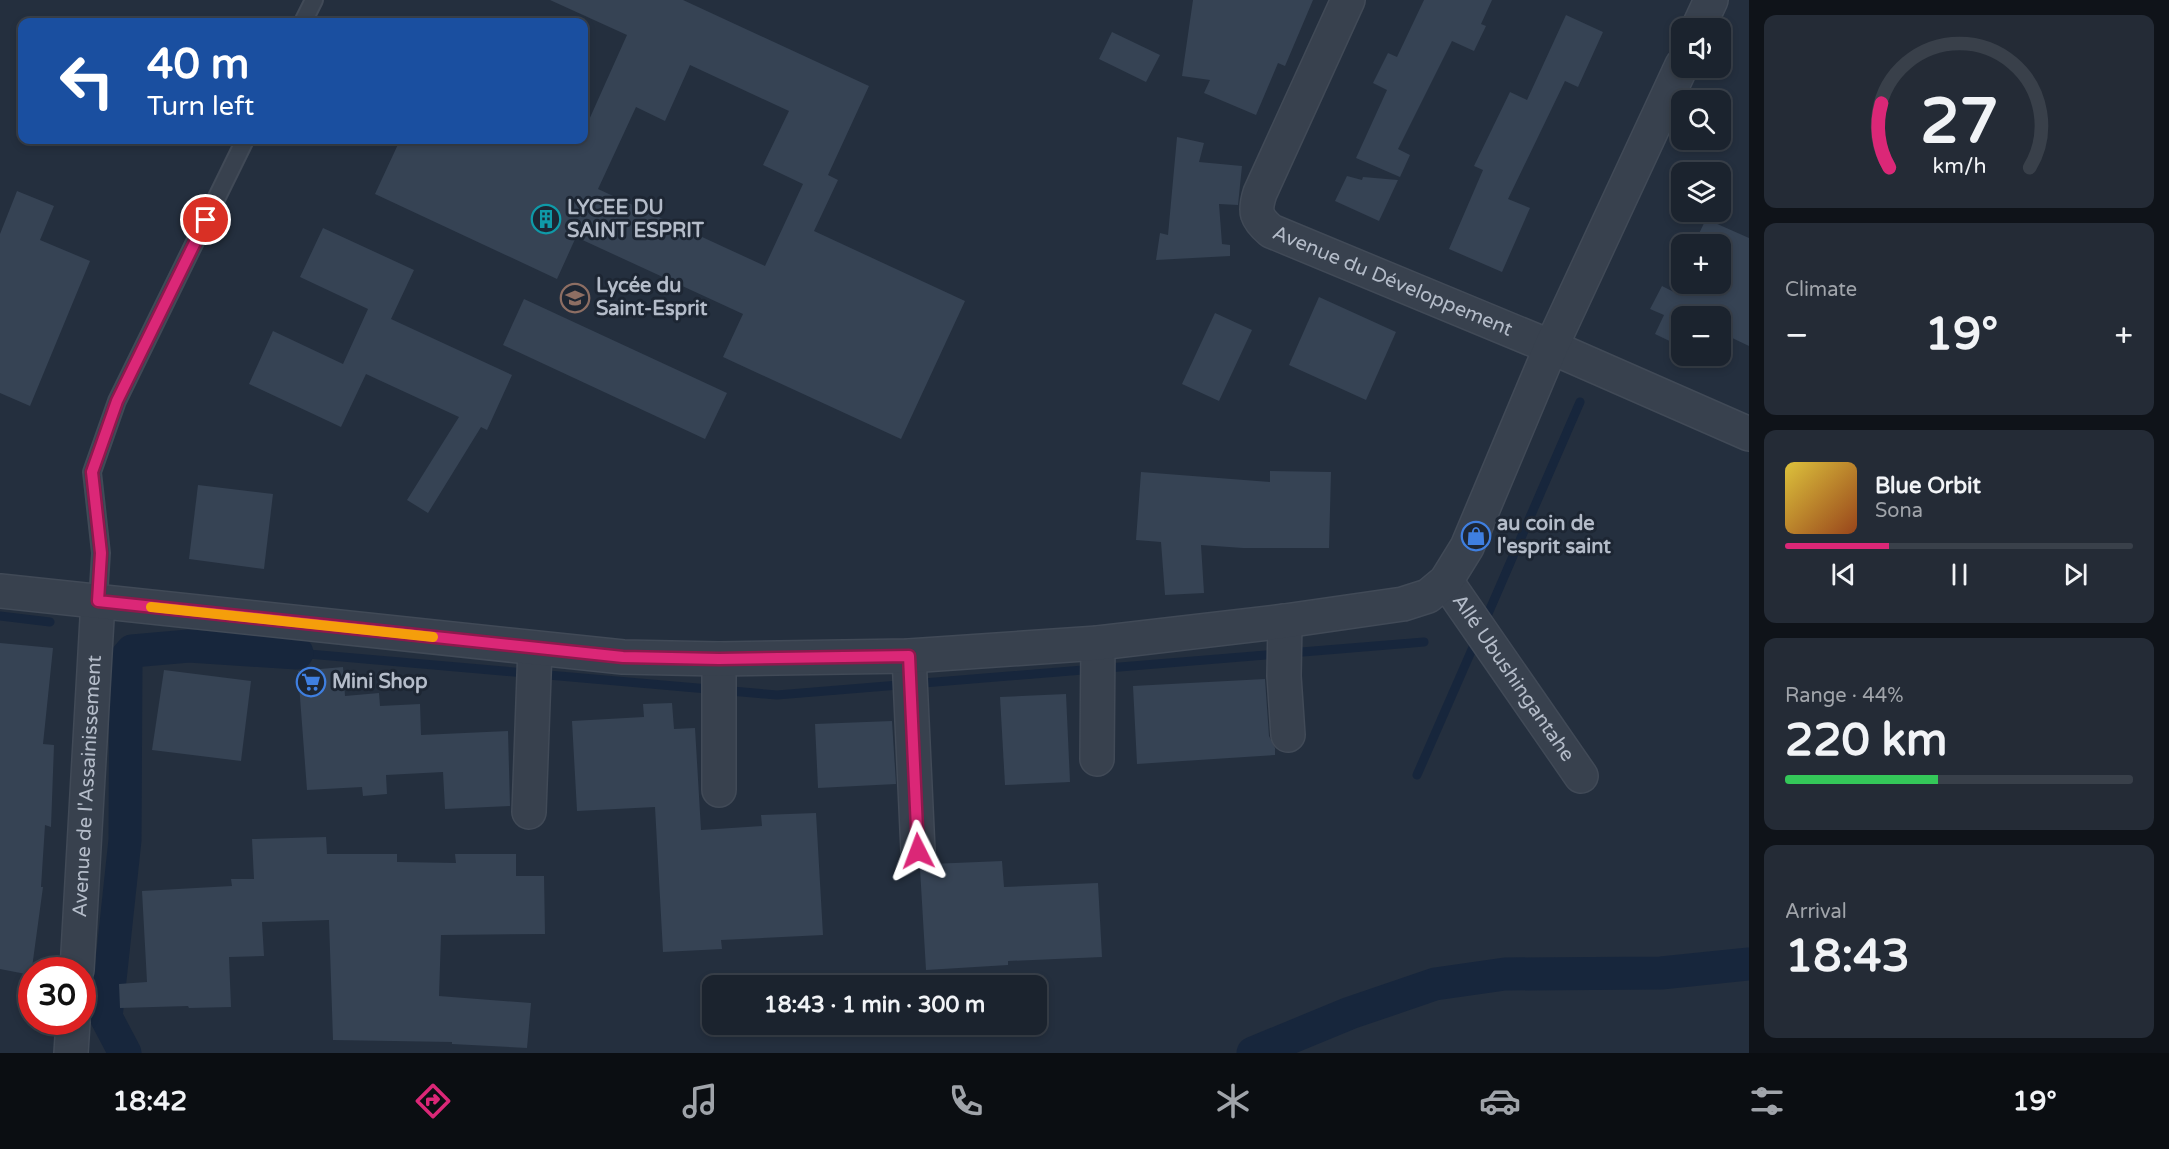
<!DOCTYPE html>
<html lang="en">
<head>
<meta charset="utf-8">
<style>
	body { margin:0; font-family:"Varela Round",sans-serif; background:#242b36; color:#f1f3f6; height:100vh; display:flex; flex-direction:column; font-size:22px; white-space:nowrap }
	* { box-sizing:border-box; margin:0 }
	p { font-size:20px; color:#a0a4aa }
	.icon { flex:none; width:33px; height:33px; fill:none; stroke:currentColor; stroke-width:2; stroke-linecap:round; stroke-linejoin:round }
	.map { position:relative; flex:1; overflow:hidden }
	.drawer { display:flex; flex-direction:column; gap:15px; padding:15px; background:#0f1319; width:420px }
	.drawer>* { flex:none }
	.guide { position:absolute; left:18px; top:18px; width:570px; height:126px; border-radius:12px; box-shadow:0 3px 9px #0003,0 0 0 2px #39404a; background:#1a4fa0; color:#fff; overflow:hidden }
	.tools { position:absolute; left:1671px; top:18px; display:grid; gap:12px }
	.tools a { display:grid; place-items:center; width:60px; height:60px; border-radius:12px; background:#1b232e; box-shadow:0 3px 9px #0003,0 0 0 2px #39404a; font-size:30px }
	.speed { position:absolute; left:18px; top:957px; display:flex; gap:12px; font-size:30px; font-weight:700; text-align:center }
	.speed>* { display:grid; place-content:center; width:78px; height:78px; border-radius:50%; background:#1b232e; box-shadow:0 3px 9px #0003,0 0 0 2px #39404a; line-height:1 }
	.speed .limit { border:9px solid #d22; background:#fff; color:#111 }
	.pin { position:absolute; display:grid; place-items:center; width:51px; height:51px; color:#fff; margin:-26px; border:3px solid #fff; border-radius:50%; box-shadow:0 2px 6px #0007 }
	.me { position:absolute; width:66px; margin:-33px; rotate:357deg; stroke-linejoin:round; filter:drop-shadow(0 0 4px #0008) }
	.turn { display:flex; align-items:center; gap:21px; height:126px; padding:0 30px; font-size:27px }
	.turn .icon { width:78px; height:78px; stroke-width:2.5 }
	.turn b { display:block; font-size:42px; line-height:51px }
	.big { font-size:45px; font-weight:700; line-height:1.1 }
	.drawer .widget { flex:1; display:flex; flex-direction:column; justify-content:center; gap:9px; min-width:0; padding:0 21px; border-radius:12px; background:#242b36 }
	.drawer .dial { align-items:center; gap:0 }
	.dial svg { height:156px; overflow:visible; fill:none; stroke:#39404a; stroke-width:7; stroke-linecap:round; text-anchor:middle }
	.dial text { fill:#f1f3f6; stroke:none }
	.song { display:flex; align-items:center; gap:18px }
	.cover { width:72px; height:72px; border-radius:9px; background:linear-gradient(135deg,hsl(50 70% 55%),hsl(20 70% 35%)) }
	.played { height:6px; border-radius:3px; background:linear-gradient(90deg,#db2777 30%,#39404a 30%) }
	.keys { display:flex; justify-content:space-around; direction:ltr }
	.heat { display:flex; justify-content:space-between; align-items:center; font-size:33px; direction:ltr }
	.charge { height:9px; border-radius:4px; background:linear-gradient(90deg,#34c759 44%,#39404a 0) }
	.trip { position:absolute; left:702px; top:975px; width:345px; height:60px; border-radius:12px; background:#1b232e; box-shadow:0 3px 9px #0003,0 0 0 2px #39404a; font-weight:700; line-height:60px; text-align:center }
	.menu { display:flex; height:96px; justify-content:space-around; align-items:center; background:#0b0e12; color:#a0a4aa }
	.menu .icon { width:42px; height:42px }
	.menu .selected { color:#db2777 }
	.menu b { font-size:27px; color:#f1f3f6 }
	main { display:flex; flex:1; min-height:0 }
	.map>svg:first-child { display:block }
</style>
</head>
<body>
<main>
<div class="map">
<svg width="1749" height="1053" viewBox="0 0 1749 1053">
	<rect width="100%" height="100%" fill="#242f3e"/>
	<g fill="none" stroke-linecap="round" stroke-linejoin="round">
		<!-- stream -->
		<g stroke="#17263c" stroke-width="9">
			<path d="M0,616L50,622"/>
			<path d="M1484,623L1580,402"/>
			<path d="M297,653L777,695L1424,642"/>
			<path d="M1417,775L1477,638"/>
		</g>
		<!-- canal -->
		<g stroke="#17263c" stroke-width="33">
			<path d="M125,1053L106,1017L125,840L126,658L132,651L189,646L297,653"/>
			<path d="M1253,1053L1350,1013L1435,984L1505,974L1661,973L1749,964"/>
		</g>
	</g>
	<!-- building -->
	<g fill="#364354" fill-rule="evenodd">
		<path d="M550,0H683L869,86L828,175L838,180L814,231L965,301L901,439L723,357L743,314L576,237L557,279L375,194L400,140H584V131L627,35ZM690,65L789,111L763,165L803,184L765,266L598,189L636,107L665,121Z"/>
		<path d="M1193,0H1313L1285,66L1278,63L1256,115L1204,93L1210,80L1182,76Z"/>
		<path d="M1424,0H1492L1481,24L1486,26L1474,51L1452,41L1398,149L1410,155L1400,177L1356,158L1387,90L1373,83L1388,53L1397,57Z"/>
		<path d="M1566,15L1603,32L1578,87L1565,81L1508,199L1530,208L1502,272L1449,249L1483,170L1474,166L1510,92L1527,100Z"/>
		<path d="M1112,32L1160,55L1146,82L1099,59Z"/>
		<path d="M1177,137L1204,143L1199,162L1242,166L1238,205L1219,204L1222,244L1230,245V256L1156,260L1160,233L1168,235Z"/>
		<path d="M1347,176L1362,180L1363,177L1398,180L1379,221L1335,201Z"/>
		<path d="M17,191L54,206L40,240L90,261L30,406L0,393V234Z"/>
		<path d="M1706,219L1749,238V346L1728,336L1720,352V316H1682V347L1655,334L1664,315L1650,309L1662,286L1674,292L1682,274V284H1720V244H1694Z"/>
		<path d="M323,228L414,270L391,319L512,375L487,430L481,427L428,513L407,500L459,417L366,374L341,427L249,384L273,331L343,364L368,309L300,277Z"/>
		<path d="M1319,297L1396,332L1366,400L1289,365Z"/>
		<path d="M524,299L727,393L705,439L503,345Z"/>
		<path d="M1215,313L1252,330L1219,401L1182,384Z"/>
		<path d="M1270,471L1331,472L1329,548H1243L1201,545L1204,593L1165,595L1161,542L1136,540L1141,472L1270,482Z"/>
		<path d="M198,485L273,494L264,569L189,559Z"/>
		<path d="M0,643L53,648L43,744L54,745L51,827L45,825L41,887H43L31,975L0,969Z"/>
		<path d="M343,667L345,696L379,693L380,706L420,704L421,735L508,731L510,806L445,809L443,772L386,775L387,794L363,796L362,787L307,790L298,671Z"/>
		<path d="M164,670L251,681L241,761L152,750Z"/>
		<path d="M1265,679L1269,736L1275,748V755L1137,764L1133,686Z"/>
		<path d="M1066,694L1070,782L1005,785L1000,697Z"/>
		<path d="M672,703L674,729L695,728L701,830L762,826L761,815L816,813L823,935L721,940L722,949L663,952L655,807L577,811L572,721L644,717L643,704Z"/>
		<path d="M892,721L896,784L818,788L815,724Z"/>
		<path d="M326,837L327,854H397V862L456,863L455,854H516V876H544L545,934L441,935L439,996L531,1003L527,1048L452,1044V1042L333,1040L329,920L262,922L264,956L229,957L231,1007L189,1008L188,1006L120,1008L119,984L147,982L142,891L232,886L231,879H254L252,839Z"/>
		<path d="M1002,861L1004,887L1098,883L1102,957L1008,961V965L926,970L920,869L931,864Z"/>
	</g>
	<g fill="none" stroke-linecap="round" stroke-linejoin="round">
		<!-- service casing -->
		<g stroke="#414a57" stroke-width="20">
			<g id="service">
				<path d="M303,22L314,0"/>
				<path d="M98,601L101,553L92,472L117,401L245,140"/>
			</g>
		</g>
		<!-- minor casing -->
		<g stroke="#414a57" stroke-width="36">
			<g id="minor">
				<path id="s1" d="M1348,0L1260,193C1254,212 1256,218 1271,231L1551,347L1749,434"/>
				<path id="s2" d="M1446,581L1581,776"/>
				<path d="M1285,621L1284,676L1288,735"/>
				<path d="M909,656L918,851"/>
				<path d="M1097,759L1098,643"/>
				<path d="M719,790V659"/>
				<path d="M529,812L535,648"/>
				<path id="s3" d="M77,970L98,601"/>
				<path d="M71,1053L73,1022"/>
			</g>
		</g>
		<!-- tertiary casing -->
		<g stroke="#414a57" stroke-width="36">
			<g id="tertiary">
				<path d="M1698,28L1711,0"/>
				<path d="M0,591L623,657L719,659L909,656L1098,643L1285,621L1403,604L1428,596L1446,581L1467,547L1551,347L1682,65"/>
			</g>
		</g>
		<!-- service -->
		<use href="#service" stroke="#38414e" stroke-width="16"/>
		<!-- minor -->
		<use href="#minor" stroke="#38414e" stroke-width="33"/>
		<!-- tertiary -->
		<use href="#tertiary" stroke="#38414e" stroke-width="33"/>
	</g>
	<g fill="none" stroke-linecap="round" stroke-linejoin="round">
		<!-- route casing -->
		<g stroke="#8e194d" stroke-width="15">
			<path id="route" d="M206,220L117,401L92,472L101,553L98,601L623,657L719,659L909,656L918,851"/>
		</g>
		<!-- route -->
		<use href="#route" stroke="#db2777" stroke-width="10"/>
		<!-- slow -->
		<path stroke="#f59e0b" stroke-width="10" d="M151,607L433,637"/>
	</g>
	<!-- icons -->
	<defs>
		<g id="building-ring" transform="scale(1.5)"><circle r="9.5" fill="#1d2633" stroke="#0f9aa8" stroke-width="1.5"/><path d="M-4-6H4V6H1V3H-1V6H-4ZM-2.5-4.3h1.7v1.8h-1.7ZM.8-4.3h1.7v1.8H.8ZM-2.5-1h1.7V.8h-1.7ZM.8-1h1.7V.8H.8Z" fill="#0f9aa8"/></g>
		<g id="school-ring" transform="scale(1.5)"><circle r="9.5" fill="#1d2633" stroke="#8d6e63" stroke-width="1.5"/><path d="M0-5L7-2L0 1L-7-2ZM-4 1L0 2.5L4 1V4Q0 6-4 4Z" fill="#8d6e63"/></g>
		<g id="shop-ring" transform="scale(1.5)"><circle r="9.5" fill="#1d2633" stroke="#3f7fe0" stroke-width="1.5"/><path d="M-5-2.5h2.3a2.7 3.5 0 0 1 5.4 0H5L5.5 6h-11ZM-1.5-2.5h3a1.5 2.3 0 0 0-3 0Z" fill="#3f7fe0"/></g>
		<g id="supermarket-ring" transform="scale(1.5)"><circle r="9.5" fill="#1d2633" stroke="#3f7fe0" stroke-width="1.5"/><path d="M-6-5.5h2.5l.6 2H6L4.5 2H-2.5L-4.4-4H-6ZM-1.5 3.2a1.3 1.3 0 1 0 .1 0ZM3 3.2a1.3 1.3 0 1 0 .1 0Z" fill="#3f7fe0"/></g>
	</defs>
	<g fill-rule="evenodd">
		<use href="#building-ring" x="546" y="219"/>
		<use href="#school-ring" x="575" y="298"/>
		<use href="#shop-ring" x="1476" y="536"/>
		<use href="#supermarket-ring" x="311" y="682"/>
	</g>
	<g text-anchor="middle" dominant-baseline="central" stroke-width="6" stroke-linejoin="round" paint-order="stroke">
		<!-- poi labels -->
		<g font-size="20" font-weight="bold" fill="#b4bcc9" stroke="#1d2633" text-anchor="start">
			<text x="567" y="208">LYCEE DU<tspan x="567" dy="23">SAINT ESPRIT</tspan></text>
			<text x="596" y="286">Lycée du<tspan x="596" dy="23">Saint-Esprit</tspan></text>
			<text x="1497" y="524">au coin de<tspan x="1497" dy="23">l'esprit saint</tspan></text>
			<text x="332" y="682">Mini Shop</text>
		</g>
		<!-- street labels -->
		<g font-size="20" fill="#b4bcc9" stroke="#1d2633">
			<text stroke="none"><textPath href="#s1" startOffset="387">Avenue du Développement</textPath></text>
			<text stroke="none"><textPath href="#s2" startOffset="118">Allé Ubushingantahe</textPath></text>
			<text stroke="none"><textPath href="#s3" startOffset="184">Avenue de l'Assainissement</textPath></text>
		</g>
	</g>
</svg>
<div class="tools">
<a><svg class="icon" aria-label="sound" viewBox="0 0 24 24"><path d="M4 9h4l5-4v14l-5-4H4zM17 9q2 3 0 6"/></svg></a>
<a><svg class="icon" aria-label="search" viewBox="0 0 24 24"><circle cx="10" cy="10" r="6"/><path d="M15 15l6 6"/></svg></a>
<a><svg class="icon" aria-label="layers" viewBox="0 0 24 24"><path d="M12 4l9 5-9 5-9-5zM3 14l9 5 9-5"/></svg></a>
<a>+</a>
<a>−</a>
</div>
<div class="speed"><div class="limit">30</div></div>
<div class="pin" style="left:206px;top:220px;background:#d93025"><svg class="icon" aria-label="arrive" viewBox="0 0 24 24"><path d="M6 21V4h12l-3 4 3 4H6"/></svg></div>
<svg class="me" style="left:918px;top:851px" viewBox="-20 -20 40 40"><path d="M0-17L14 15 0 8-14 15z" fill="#db2777" stroke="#fff" stroke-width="4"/></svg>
<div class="trip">18:43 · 1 min · 300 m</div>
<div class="guide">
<div class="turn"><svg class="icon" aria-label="left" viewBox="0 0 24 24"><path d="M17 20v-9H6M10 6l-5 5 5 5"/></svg><div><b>40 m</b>Turn left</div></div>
</div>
</div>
<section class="drawer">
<div class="widget dial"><svg viewBox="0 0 100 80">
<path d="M14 69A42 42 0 1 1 86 69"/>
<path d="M14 69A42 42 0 0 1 10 36" stroke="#db2777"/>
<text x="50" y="56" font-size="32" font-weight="700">27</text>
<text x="50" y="72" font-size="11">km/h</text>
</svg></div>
<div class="widget"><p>Climate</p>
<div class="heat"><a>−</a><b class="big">19°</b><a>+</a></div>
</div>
<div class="widget">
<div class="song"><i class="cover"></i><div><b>Blue Orbit</b><p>Sona</p></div></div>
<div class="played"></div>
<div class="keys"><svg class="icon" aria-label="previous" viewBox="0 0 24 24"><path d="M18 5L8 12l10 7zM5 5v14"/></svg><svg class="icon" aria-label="pause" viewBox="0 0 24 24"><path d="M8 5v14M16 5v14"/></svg><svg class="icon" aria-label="next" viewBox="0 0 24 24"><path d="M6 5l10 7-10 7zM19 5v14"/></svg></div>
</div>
<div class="widget"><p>Range · 44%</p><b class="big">220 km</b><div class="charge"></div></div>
<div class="widget"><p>Arrival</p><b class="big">18:43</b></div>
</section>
</main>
<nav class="menu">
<b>18:42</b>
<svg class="icon selected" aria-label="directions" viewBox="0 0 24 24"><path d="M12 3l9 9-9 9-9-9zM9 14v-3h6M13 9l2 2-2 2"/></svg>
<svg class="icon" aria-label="music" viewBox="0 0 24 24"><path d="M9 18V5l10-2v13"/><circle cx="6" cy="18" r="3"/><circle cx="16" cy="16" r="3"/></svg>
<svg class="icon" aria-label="phone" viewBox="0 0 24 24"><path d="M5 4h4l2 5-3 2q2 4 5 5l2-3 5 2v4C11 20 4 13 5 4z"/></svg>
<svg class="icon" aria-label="climate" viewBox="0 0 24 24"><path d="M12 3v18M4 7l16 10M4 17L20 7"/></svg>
<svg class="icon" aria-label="car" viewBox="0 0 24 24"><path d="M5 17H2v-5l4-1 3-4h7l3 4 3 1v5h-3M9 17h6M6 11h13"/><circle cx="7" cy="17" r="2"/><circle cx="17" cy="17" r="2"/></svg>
<svg class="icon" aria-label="filters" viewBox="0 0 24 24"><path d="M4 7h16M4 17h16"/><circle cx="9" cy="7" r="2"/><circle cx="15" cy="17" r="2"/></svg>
<b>19°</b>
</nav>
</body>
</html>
